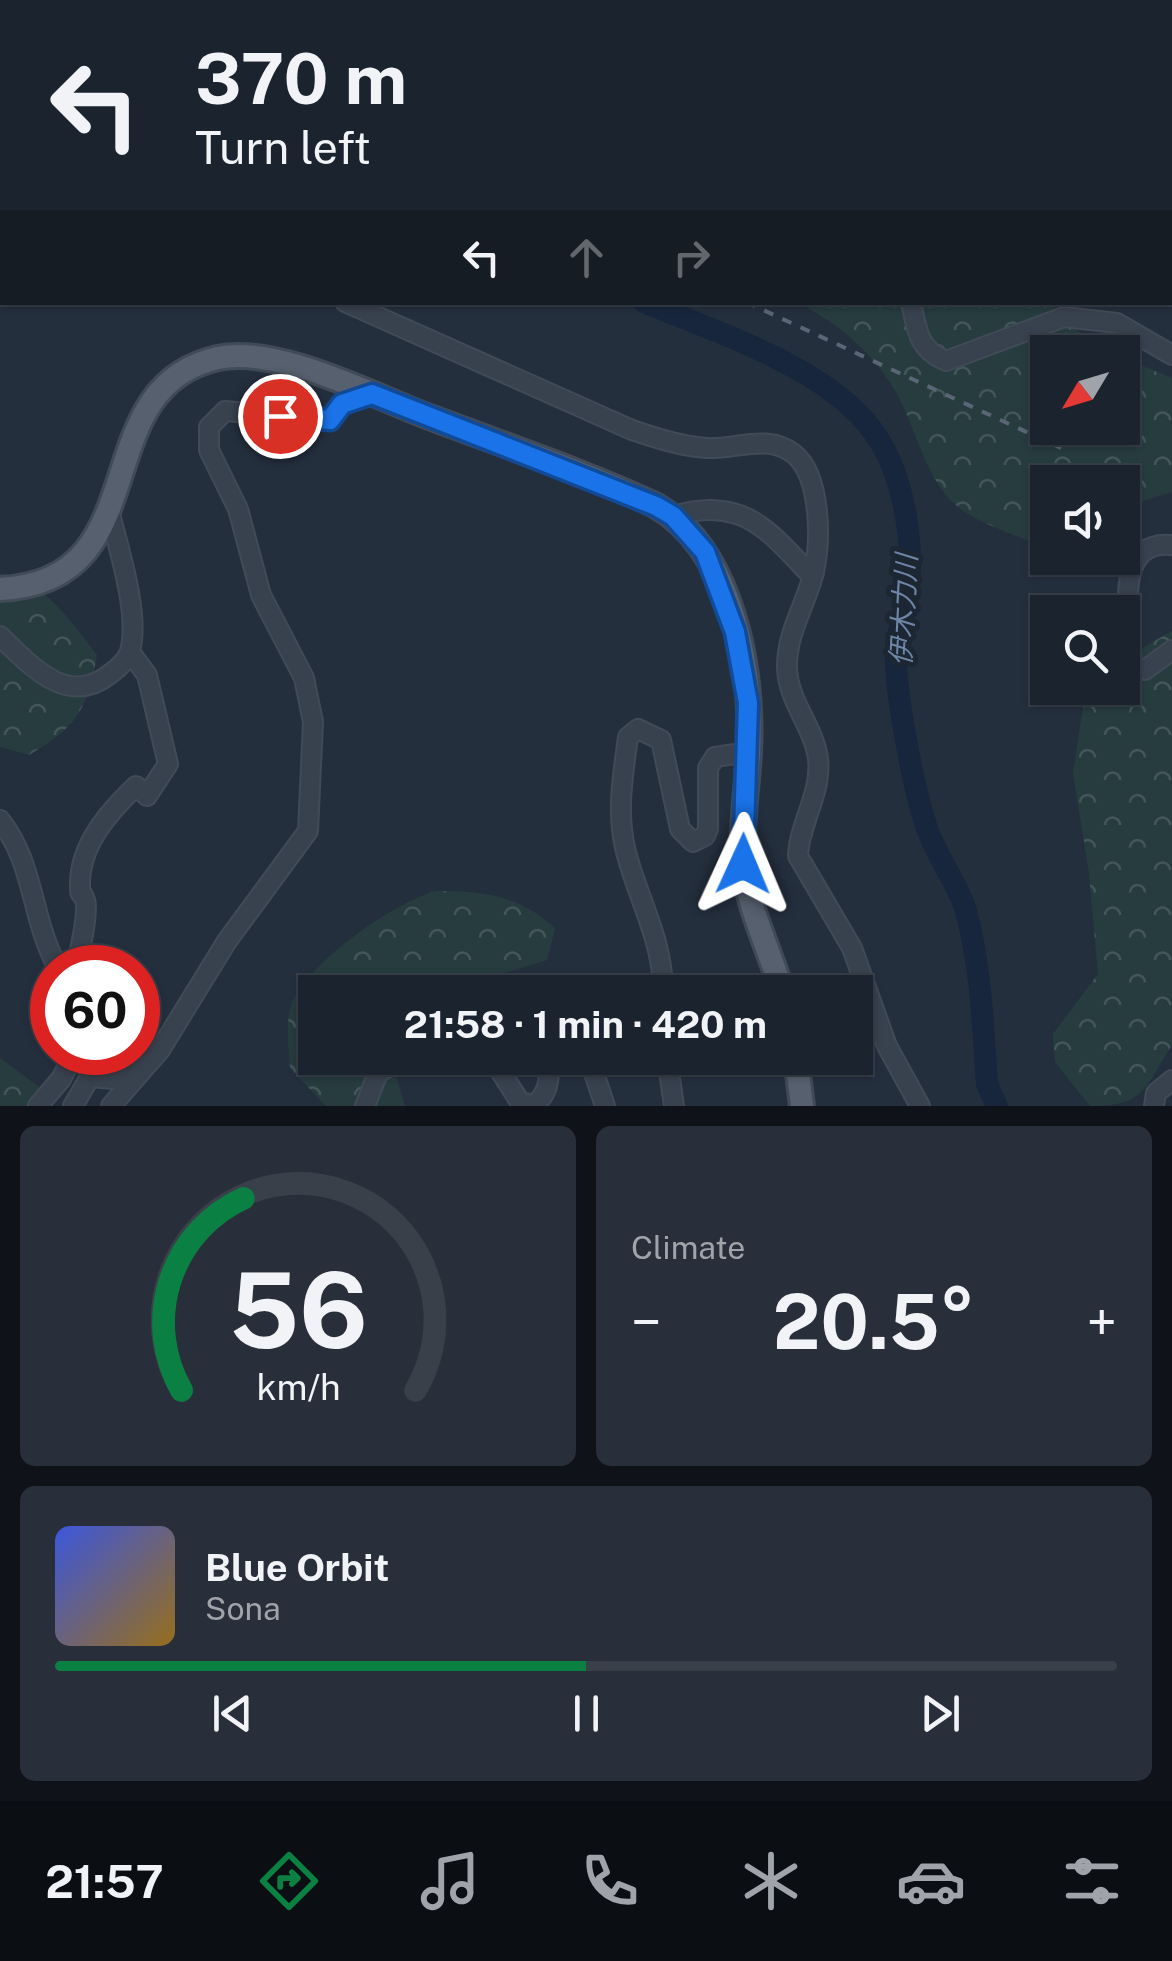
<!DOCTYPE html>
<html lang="en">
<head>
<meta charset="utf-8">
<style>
	body { margin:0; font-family:"Public Sans","Noto Sans JP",sans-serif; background:#282f3a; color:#f1f3f6; height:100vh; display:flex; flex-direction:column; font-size:38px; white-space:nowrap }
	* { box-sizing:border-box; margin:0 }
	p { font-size:32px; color:#a0a4aa }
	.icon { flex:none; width:55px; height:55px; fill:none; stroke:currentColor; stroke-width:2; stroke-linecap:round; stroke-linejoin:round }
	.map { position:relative; height:1106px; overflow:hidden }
	.details { display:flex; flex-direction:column; gap:20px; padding:20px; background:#0f1319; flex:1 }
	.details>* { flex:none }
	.banner { position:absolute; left:0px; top:0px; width:1172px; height:305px; box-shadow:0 2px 8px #0004,0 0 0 2px #39404a; background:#1b232e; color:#f1f3f6; overflow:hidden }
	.needle { width:65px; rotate:232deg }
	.fabs { position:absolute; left:1030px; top:335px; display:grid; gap:20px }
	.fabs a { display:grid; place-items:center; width:110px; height:110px; border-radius:0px; background:#1b232e; box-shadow:0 2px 8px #0004,0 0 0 2px #39404a; font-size:50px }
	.speed { position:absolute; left:30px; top:945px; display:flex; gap:20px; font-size:50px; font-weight:700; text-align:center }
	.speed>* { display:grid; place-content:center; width:130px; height:130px; border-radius:50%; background:#1b232e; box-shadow:0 2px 8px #0004,0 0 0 2px #39404a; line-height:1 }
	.speed .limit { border:15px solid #d22; background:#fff; color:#111 }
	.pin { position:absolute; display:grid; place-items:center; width:85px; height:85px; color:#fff; margin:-42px; border:5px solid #fff; border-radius:50%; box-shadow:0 2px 10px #0007 }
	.me { position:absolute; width:110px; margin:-55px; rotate:1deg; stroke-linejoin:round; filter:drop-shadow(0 0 8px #0008) }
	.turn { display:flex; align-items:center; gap:35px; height:210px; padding:0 30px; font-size:45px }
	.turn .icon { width:130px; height:130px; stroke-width:2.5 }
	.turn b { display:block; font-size:70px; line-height:85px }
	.lanes { display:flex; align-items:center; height:95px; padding:0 30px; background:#0003; justify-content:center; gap:50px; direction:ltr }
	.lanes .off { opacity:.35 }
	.big { font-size:75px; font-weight:700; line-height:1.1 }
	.details .tile { flex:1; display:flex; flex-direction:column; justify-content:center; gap:15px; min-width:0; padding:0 35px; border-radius:15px; background:#282f3a }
	.details .dial { align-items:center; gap:0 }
	.dial svg { height:260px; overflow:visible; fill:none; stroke:#39404a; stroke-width:7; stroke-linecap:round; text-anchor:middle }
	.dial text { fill:#f1f3f6; stroke:none }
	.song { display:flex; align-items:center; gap:30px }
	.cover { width:120px; height:120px; border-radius:15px; background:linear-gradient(135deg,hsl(230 70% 55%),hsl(40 70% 35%)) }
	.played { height:10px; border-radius:5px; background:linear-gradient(90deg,#0b8043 50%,#39404a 50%) }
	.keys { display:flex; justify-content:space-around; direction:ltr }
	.heat { display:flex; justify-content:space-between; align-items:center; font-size:55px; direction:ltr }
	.details .tiles { flex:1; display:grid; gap:20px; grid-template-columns:1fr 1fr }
	.tile:last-child { grid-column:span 2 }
	.trip { position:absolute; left:298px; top:975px; width:575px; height:100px; border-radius:0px; background:#1b232e; box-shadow:0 2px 8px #0004,0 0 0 2px #39404a; font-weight:700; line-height:100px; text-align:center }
	.tab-bar { display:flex; height:160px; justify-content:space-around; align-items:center; background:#0b0e12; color:#a0a4aa }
	.tab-bar .icon { width:70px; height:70px }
	.tab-bar .on { color:#0b8043 }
	.tab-bar b { font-size:45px; color:#f1f3f6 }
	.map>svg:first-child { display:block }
</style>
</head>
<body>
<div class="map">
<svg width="1172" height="1106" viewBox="0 0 1172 1106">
	<defs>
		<pattern id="forest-crowns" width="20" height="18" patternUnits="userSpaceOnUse" patternTransform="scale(2.5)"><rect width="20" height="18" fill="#263c3f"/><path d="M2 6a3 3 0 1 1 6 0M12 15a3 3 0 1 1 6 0" fill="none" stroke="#435659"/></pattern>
	</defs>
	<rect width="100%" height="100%" fill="#242f3e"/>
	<!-- forest -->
	<g fill="url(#forest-crowns)">
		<path d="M820,0H1172V77L1170,2Z"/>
		<path d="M798,303H1052L1070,325L1108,352H1048V428H1122L1123,358L1172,378V492L1123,507L1122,482H1048L1047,541L1039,546C1015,534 983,525 962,510C924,483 917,426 894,389C870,350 838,323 798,303Z"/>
		<path d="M0,574C42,577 74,625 97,655C87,710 77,727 29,755L0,747Z"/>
		<path d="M1172,631V1045C1144,1088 1146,1106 1090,1106L1055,1062L1053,1034L1098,974L1089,873L1073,773L1086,688H1122L1123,659Z"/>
		<path d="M435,891C483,891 519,895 555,928L547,960L475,982L458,992H315V1058H394L392,1063L405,1106H326L290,1068C289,1047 284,1017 294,998C317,957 391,905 435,891Z"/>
		<path d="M0,1058L39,1087L52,1106H0Z"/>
	</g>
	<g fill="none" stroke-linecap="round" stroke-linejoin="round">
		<!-- river -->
		<g stroke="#17263c" stroke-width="22">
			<path d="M0,110L2,111"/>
			<path d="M644,302C716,332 835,370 877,437C903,476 913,537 909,583C906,612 894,636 896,665C898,704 915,800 930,836C940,862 958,884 966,911C981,966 983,1027 987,1084L997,1106"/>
		</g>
		<!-- minor casing -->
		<g stroke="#414a57" stroke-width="22">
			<g id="minor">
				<path d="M502,0L508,2"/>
				<path d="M0,9L2,10"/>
				<path d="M0,97H2"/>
				<path d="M0,258H2"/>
				<path d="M345,302L632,430C656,438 680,446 706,448C735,450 768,433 794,454C821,476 821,540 814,571C807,603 787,631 787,666C787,701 814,726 818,759C822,793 799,824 798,856L852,948L887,1046L920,1106"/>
				<path d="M911,302C917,331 918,349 946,361L1064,317L1117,323L1172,355"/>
				<path d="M673,516C741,497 765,526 809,573H814"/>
				<path d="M1172,545C1110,539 1131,625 1132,666L1145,670L1172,650"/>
				<path d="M0,636C30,665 67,708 110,674C117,669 127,660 130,651C140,615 119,550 110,514"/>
				<path d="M0,820C35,864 31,920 58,968"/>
				<path d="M75,968C79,957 89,912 85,900C81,887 80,900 80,886C79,845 109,812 136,786L147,796L168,764L147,675L130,652"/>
				<path d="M663,992C663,940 639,902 626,852C616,813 623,775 628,737L638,729L661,740L680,829L693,842L705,836L708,829V768L715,757L749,752"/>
				<path d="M83,1052L90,1077L113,1079L143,1061"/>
				<path d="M492,1058L520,1102L533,1105C550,1095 549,1076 550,1058"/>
				<path d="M589,1058L605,1106"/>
				<path d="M667,1058L674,1106"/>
				<path d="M38,1106L61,1079L75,1052"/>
				<path d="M73,1106L90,1077"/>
				<path d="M111,1106L160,1050L227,941L308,831L313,722L304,678L261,595L238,509L209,450V427L225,411L330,420L342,404L372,394"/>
				<path d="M365,1106L378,1073L403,1058"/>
				<path d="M1154,1106L1156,1093L1172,1080"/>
			</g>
		</g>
		<!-- major casing -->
		<g stroke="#414a57" stroke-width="28">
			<g id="major">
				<path d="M0,589C161,582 82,388 218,358C279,345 377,398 435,419C509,447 584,472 655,505C733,550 753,670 749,753C747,789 741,824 743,860C746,905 770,950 782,992"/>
				<path d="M796,1058L802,1106"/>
			</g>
		</g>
		<!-- minor -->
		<use href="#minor" stroke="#38414e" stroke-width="18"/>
		<!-- major -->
		<use href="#major" stroke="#56606e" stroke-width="22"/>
		<!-- rail -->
		<g stroke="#5a6575" stroke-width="4" stroke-dasharray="10 10" stroke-linecap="butt">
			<path d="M162,0L166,2"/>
			<path d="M746,302L1061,448"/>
		</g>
	</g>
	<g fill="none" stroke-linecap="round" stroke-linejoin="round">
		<!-- route casing -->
		<g stroke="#114b97" stroke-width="25">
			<path id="route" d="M280,416L330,420L342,404L372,394L656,506L673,516L705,552L735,632L748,703L743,864"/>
		</g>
		<!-- route -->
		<use href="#route" stroke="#1a73e8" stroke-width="18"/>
	</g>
	<g text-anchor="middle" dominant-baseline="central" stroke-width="10" stroke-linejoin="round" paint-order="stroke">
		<!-- water labels -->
		<g font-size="28" font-style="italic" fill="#6d86a8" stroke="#1d2633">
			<text transform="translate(903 610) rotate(-87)">伊木力川</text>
		</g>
	</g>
</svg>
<div class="fabs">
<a><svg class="needle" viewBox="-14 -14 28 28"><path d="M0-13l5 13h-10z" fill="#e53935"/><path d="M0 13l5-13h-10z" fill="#a0a4aa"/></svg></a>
<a><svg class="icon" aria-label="sound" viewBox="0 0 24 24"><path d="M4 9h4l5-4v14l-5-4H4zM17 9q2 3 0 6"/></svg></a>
<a><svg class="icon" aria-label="search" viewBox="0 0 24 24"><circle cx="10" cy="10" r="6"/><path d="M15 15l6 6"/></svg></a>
</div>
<div class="speed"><div class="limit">60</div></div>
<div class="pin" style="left:280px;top:416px;background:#d93025"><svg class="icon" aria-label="arrive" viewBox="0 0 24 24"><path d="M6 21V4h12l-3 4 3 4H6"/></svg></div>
<svg class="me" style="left:743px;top:864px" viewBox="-20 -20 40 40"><path d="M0-17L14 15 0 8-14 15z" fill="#1a73e8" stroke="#fff" stroke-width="4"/></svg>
<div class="trip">21:58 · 1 min · 420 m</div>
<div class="banner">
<div class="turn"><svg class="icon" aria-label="left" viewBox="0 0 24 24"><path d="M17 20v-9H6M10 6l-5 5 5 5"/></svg><div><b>370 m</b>Turn left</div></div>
<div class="lanes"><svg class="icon" aria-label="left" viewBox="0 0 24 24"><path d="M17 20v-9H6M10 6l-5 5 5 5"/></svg><svg class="icon off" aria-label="ahead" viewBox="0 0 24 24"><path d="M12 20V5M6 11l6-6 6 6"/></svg><svg class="icon off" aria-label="right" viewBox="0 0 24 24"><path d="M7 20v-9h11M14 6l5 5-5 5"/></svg></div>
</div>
</div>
<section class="details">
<div class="tiles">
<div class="tile dial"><svg viewBox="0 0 100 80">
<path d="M14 69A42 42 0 1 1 86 69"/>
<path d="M14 69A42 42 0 0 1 33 10" stroke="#0b8043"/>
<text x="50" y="56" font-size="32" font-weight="700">56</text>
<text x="50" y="72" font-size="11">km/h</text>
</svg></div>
<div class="tile"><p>Climate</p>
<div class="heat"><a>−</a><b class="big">20.5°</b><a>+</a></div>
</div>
<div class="tile">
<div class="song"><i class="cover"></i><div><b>Blue Orbit</b><p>Sona</p></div></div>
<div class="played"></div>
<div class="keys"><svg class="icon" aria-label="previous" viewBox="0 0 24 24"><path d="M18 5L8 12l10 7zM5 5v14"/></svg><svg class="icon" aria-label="pause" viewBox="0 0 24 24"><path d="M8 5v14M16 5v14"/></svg><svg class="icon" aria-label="next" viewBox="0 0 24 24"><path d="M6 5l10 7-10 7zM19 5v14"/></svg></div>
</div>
</div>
</section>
<nav class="tab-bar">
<b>21:57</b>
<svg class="icon on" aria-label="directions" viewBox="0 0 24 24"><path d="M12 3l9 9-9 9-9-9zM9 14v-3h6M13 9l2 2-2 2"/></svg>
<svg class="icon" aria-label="music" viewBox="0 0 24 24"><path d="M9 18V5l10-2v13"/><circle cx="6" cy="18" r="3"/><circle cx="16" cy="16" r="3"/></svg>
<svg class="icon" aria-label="phone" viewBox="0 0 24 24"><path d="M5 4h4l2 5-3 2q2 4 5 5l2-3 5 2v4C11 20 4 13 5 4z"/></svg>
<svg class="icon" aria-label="climate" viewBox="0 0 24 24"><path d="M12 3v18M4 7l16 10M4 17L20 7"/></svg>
<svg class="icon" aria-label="car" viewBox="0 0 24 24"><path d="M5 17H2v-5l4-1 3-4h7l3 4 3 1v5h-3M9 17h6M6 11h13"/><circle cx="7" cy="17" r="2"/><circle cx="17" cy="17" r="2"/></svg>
<svg class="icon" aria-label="filters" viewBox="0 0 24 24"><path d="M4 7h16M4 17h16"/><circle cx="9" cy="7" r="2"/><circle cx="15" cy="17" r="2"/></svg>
</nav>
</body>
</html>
